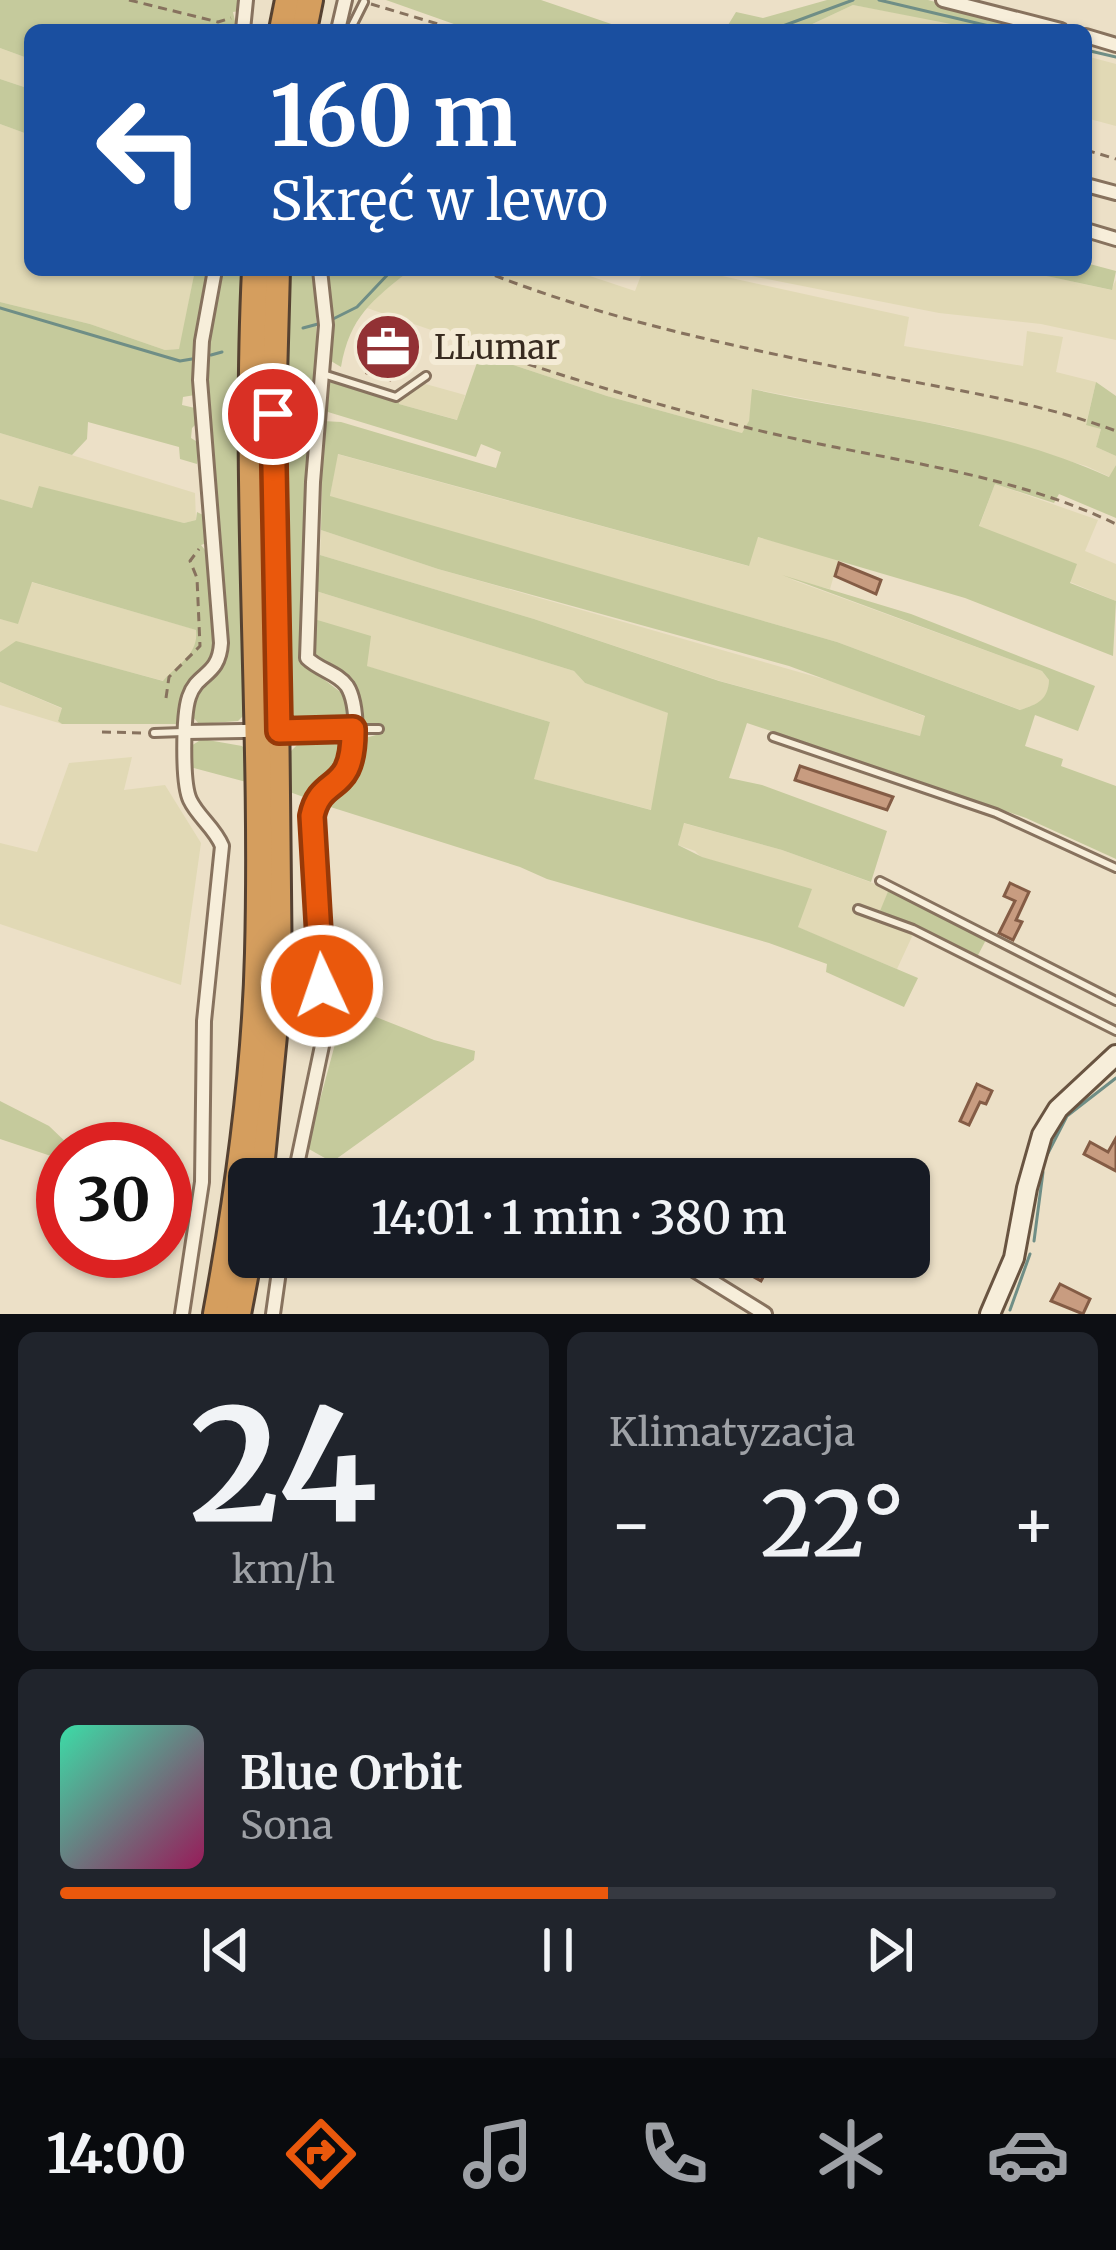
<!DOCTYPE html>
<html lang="pl">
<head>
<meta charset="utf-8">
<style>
	body { margin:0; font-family:Merriweather,serif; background:#20242c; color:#f1f3f6; height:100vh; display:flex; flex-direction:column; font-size:45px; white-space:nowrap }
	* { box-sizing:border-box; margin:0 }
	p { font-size:39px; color:#9ea1a6 }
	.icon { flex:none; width:66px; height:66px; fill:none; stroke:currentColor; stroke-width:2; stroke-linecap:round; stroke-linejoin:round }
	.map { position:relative; height:1314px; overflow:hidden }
	.sheet { display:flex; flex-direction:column; gap:18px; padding:18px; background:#0d0f14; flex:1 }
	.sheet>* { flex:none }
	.top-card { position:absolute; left:24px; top:24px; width:1068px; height:252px; border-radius:18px; box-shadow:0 3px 9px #0004; background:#1a4fa0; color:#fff; overflow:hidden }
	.speed { position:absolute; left:36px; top:1122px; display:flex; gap:24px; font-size:60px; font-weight:700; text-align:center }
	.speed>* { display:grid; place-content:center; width:156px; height:156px; border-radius:50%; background:#171b24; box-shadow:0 3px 9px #0004; line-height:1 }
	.speed .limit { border:18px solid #d22; background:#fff; color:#111 }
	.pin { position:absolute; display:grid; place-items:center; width:102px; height:102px; color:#fff; margin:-51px; border:6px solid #fff; border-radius:50%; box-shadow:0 3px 12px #0007 }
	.me { position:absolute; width:132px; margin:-66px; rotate:357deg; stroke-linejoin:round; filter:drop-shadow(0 0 9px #0008) }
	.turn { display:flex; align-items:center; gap:42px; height:252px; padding:0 48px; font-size:54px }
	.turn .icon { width:156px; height:156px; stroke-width:2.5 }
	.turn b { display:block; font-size:84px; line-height:102px }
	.big { font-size:90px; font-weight:600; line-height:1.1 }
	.sheet .widget { flex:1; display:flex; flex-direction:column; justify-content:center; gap:18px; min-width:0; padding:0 42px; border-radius:18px; background:#20242c }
	.sheet .dial { align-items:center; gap:0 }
	.dial b { font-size:156px; line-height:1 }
	.song { display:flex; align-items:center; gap:36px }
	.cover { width:144px; height:144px; border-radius:18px; background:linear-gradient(135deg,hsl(160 70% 55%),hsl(330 70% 35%)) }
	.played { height:12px; border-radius:6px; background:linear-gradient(90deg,#ea580c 55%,#363941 55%) }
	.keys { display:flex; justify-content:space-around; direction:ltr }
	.heat { display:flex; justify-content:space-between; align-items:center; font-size:66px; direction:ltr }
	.sheet .tiles { flex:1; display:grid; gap:18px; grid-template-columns:1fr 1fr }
	.widget:last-child { grid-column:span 2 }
	.trip { position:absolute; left:228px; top:1158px; width:702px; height:120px; border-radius:18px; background:#171b24; box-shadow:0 3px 9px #0004; font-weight:600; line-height:120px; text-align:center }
	.menu { display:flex; height:192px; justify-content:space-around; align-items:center; background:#090b0e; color:#9ea1a6 }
	.menu .icon { width:84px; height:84px }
	.menu .active { color:#ea580c }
	.menu b { font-size:54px; color:#f1f3f6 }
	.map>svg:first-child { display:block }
</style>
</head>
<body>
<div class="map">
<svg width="1116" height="1314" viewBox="0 0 1116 1314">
	<rect width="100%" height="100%" fill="#ece0c7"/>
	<!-- farmland -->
	<g fill="#e1d9b5">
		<path d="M853,5L952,23L982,30L806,27Z"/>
		<path d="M0,48L30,59V89L0,79Z"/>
		<path d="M1086,56L1116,64V126L1086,118Z"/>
		<path d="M0,124L30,135V270H195L180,349L165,350L90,324L0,302Z"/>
		<path d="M410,270H572L635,291L643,270H695L909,317L904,346L1023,366L1027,331L1063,337L1056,372L1096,382L1086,424L1101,429L1096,447L1116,456V465L1110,477L1086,466L952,427L753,389L749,422L742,433L607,396L480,354L481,347L364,307Z"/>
		<path d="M721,270H1044L1043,275L1111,290L1116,280V340L1041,324L939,313Z"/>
		<path d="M422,383L465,395L458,420L399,404V399Z"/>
		<path d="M0,433L195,493L196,520L184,523L40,487L32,508L0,499Z"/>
		<path d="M337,454L748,566L757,537L839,558L830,589L790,579L1042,671L1049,680L1048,693L1039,703L1021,710L837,642L330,497Z"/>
		<path d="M995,484L1098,520L1085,551L1116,564V601L1070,582L1076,564L979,527Z"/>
		<path d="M321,530L438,569L841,684L926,717L920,736L720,681L534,619L320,555Z"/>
		<path d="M31,582L197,630L198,642L192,654L164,681L47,650L0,652V619L18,623Z"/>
		<path d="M316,591L574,671L585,683L669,713L652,810L533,779L550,722L366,666L314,619Z"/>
		<path d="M0,682L63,709L58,720L62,724L0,705Z"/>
		<path d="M132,757L124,790L165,785L201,843L181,985L0,924V843L37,852L69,763Z"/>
		<path d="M683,823L782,850L889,889L881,911L916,928L897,969L797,927L811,890L701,857L695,851L678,845Z"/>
	</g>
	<!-- green -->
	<g fill="#c5ca9c">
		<path d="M0,0H240L239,11L233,12L237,30H30V59L0,48Z"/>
		<path d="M386,0H541L629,30H487L470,25L468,29Z"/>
		<path d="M827,0H928L1045,30H982L853,5L806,27L725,30L736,12L763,18Z"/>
		<path d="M0,79L30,89V135L0,124Z"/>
		<path d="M1086,263L1116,271L1112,290L1042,275L1044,270H1086Z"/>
		<path d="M195,270H210L196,345L195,395L183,397L182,405L195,408L197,423L192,428L191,438L199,443L197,464L180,459L179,447L88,422L87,439L72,455L0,433V302L90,324L165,350L179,349Z"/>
		<path d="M218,270H245V714L238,721L199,724L192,716C193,688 219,680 227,654L204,366Z"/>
		<path d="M283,270H313C322,354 311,435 306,519C303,565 303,611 302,657L309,668L343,694L347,713L344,723L295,719L285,710Z"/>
		<path d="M327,270H410C372,301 350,316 341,367L331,361Z"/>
		<path d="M480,354L607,396L742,433L749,421L752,389C871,415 997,426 1109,477L1116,465V518L1059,494L1054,503L995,484L979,526L1077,564L1070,583L1116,601L1113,656L965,598L758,537L749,566L338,454L330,496L837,642L1020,710C1038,704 1048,700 1049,680L1042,671L782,575L911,614L1095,686L1078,731L1035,715L1025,746L1063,759L1061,766L1116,786V859L1026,818L747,723L729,778L762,785L887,831L871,882L782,850L684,823L678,845L702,857L812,889L798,927L918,978L904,1007L826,972L827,964L769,943L547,879L520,867L321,804C345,779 359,780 358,740L376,735L378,725L361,723L359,709L313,653L314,619L371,636L367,666L550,722L534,779L651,810L668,713L585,683L574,671L316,591L320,555L534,619L719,681L920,736L925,716L789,666L438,569L321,530L323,421L341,422L496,468L501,452L481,444L476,457L328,412L324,405L328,382L399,399V404L457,420Z"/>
		<path d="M1096,382L1116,396V456L1096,447L1101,429L1086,425Z"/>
		<path d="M39,486L184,523L196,520L197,512L203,515L207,543L201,545L209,555L216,652L215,660L183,694L180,724H62L58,721L62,708L0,682V652L16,641L163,681C178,664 199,654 196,630L32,582L18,624L0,619V499L32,508Z"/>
		<path d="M202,739L242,746L249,754L250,783L190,767L191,746Z"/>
		<path d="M341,739L346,741C349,772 327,779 309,799L287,791L286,756L301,741Z"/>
		<path d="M889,889L988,936L977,957L880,911Z"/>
		<path d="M338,1002L434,1040L475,1051L474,1060L332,1162L307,1148L335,1044Z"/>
		<path d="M0,1101L49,1126L71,1147L63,1149V1160L0,1139Z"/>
	</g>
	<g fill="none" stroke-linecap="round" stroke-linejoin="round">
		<!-- stream -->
		<g stroke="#6f8e86" stroke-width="3">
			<path d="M879,0L1006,30"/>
			<path d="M772,30L853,0"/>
			<path d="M1086,50L1116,57"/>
			<path d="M0,308L180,361L192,359"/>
			<path d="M333,319L357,307L392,270"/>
			<path d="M303,328L318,324"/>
			<path d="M211,355L222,352"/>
			<path d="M1046,1157L1067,1116L1116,1078"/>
			<path d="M1034,1241L1043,1172"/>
			<path d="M1010,1310L1030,1254"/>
		</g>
	</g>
	<!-- building -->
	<g fill="#c89c80" stroke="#845c45" stroke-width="3">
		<path d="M380,326L407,334L390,380L367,373Z"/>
		<path d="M839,563L881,580L876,594L835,576Z"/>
		<path d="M800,766L893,797L887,810L795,780Z"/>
		<path d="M1010,883L1029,892L1016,920L1022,922L1013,940L999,933L1015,901L1004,896Z"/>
		<path d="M977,1084L992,1091L986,1104L980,1102L969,1125L960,1121Z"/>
		<path d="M1116,1138V1171L1084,1154L1090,1142L1108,1152Z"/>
		<path d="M741,1257H753L769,1266L761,1281L736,1267Z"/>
		<path d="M1060,1284L1090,1299L1083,1314L1051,1301Z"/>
	</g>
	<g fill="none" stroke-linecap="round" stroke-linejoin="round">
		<!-- lane casing -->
		<g stroke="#87725e" stroke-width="12">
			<g id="lane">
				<path d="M350,30L364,2"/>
				<path d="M323,374L396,397L426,376"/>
				<path d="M356,729H379"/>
				<path d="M154,733L183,732"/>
				<path d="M773,737L996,813L1116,868"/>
				<path d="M880,881L1116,1001"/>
				<path d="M858,909L913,929L1116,1031"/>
			</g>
		</g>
		<!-- street casing -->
		<g stroke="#87725e" stroke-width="18">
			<g id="street">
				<path d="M943,0L1061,30"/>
				<path d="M243,30L246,0"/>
				<path d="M338,30L345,0"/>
				<path d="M1086,36L1116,45"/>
				<path d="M1086,185L1116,193"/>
				<path d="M1086,230L1116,239"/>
				<path d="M187,732L353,729"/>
				<path d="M294,1179L323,1041L322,959L312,816C317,792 336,791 348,772C359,756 358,703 347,686C338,673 319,670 307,658L313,482L326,325L320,270"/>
				<path d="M673,1257L765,1314"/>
				<path d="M182,1314L202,1182L204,1021L222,846C215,828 198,817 190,800C182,783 183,715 189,697C197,672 219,677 221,643L200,380L202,341L215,270"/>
				<path d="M273,1314L281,1257"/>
			</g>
		</g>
		<!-- secondary casing -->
		<g stroke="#695441" stroke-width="24">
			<path id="secondary" d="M990,1314L1014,1258L1027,1188L1042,1135L1058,1109L1116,1055"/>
		</g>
		<!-- highway casing -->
		<g stroke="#554131" stroke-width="30">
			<g id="highway">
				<path d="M282,30L288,0"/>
				<path d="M304,30L310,0"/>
				<path d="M260,1179L279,984L273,414L277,270"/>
				<path d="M216,1314C238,1195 255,1073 258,953C264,725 244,497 255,270"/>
				<path d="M238,1314L249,1256"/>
			</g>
		</g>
		<!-- path -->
		<g stroke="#87725e" stroke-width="3" stroke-dasharray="9 6" stroke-linecap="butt">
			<path d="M129,0L218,22L231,18"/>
			<path d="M371,4L458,30"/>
			<path d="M1086,150L1116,159"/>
			<path d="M481,270C610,322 746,349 882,376C961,391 1041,403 1116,431"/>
			<path d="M485,350C584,383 685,414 787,437C898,462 1012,474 1116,524"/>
			<path d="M166,698L169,677L200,646L197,578L190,561L199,549"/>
			<path d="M102,732L146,733"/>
		</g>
		<!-- lane -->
		<use href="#lane" stroke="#f7eeda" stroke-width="6"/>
		<!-- street -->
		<use href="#street" stroke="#f7eeda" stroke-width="12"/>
		<!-- secondary -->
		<use href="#secondary" stroke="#f7eeda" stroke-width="18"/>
		<!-- highway -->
		<use href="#highway" stroke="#d59e5e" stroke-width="24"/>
	</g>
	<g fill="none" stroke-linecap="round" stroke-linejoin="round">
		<!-- route casing -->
		<g stroke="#983908" stroke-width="30">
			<path id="route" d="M273,414L279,731L353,729C354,797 321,773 312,816L322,986"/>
		</g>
		<!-- route -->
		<use href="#route" stroke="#ea580c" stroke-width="21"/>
	</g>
	<!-- icons -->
	<defs>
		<g id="office-disc" transform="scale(3.45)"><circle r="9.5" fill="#923134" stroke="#f4ebd6"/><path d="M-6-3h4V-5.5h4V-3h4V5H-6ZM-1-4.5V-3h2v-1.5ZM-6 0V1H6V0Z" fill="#fff"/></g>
	</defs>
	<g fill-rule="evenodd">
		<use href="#office-disc" x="388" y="347"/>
	</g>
	<g text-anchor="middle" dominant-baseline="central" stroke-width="12" stroke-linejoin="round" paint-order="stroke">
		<!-- poi labels -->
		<g font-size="33" fill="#382b20" stroke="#f4ebd6" text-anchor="start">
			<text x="434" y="347">LLumar</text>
		</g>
	</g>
</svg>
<div class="speed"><div class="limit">30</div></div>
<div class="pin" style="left:273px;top:414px;background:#d93025"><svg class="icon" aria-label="arrive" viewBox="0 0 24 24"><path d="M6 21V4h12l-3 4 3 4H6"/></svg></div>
<svg class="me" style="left:322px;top:986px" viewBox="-20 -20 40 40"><circle r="17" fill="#ea580c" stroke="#fff" stroke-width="3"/><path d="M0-11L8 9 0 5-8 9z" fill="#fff"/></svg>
<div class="trip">14:01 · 1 min · 380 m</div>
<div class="top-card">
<div class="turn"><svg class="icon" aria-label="left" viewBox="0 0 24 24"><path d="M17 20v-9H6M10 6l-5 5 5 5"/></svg><div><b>160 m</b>Skręć w lewo</div></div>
</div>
</div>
<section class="sheet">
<div class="tiles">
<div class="widget dial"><b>24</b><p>km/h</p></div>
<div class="widget"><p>Klimatyzacja</p>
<div class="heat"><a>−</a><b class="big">22°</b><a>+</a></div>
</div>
<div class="widget">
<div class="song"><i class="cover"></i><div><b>Blue Orbit</b><p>Sona</p></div></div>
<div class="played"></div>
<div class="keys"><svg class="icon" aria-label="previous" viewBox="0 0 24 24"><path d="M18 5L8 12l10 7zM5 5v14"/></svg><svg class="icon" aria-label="pause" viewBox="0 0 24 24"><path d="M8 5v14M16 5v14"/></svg><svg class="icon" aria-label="next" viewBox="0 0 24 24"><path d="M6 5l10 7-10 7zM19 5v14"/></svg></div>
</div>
</div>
</section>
<nav class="menu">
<b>14:00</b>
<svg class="icon active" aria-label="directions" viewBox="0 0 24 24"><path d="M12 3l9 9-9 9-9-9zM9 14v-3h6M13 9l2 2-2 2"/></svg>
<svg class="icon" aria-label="music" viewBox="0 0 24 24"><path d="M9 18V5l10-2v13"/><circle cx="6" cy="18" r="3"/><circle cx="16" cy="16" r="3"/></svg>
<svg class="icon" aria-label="phone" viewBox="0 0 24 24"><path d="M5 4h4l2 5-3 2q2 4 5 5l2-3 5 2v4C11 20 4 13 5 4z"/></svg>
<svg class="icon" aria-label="climate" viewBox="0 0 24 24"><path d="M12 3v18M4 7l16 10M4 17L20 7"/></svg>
<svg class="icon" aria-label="car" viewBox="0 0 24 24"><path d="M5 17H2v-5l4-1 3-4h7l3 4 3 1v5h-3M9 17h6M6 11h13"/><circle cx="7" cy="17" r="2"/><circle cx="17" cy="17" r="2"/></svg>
</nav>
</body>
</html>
